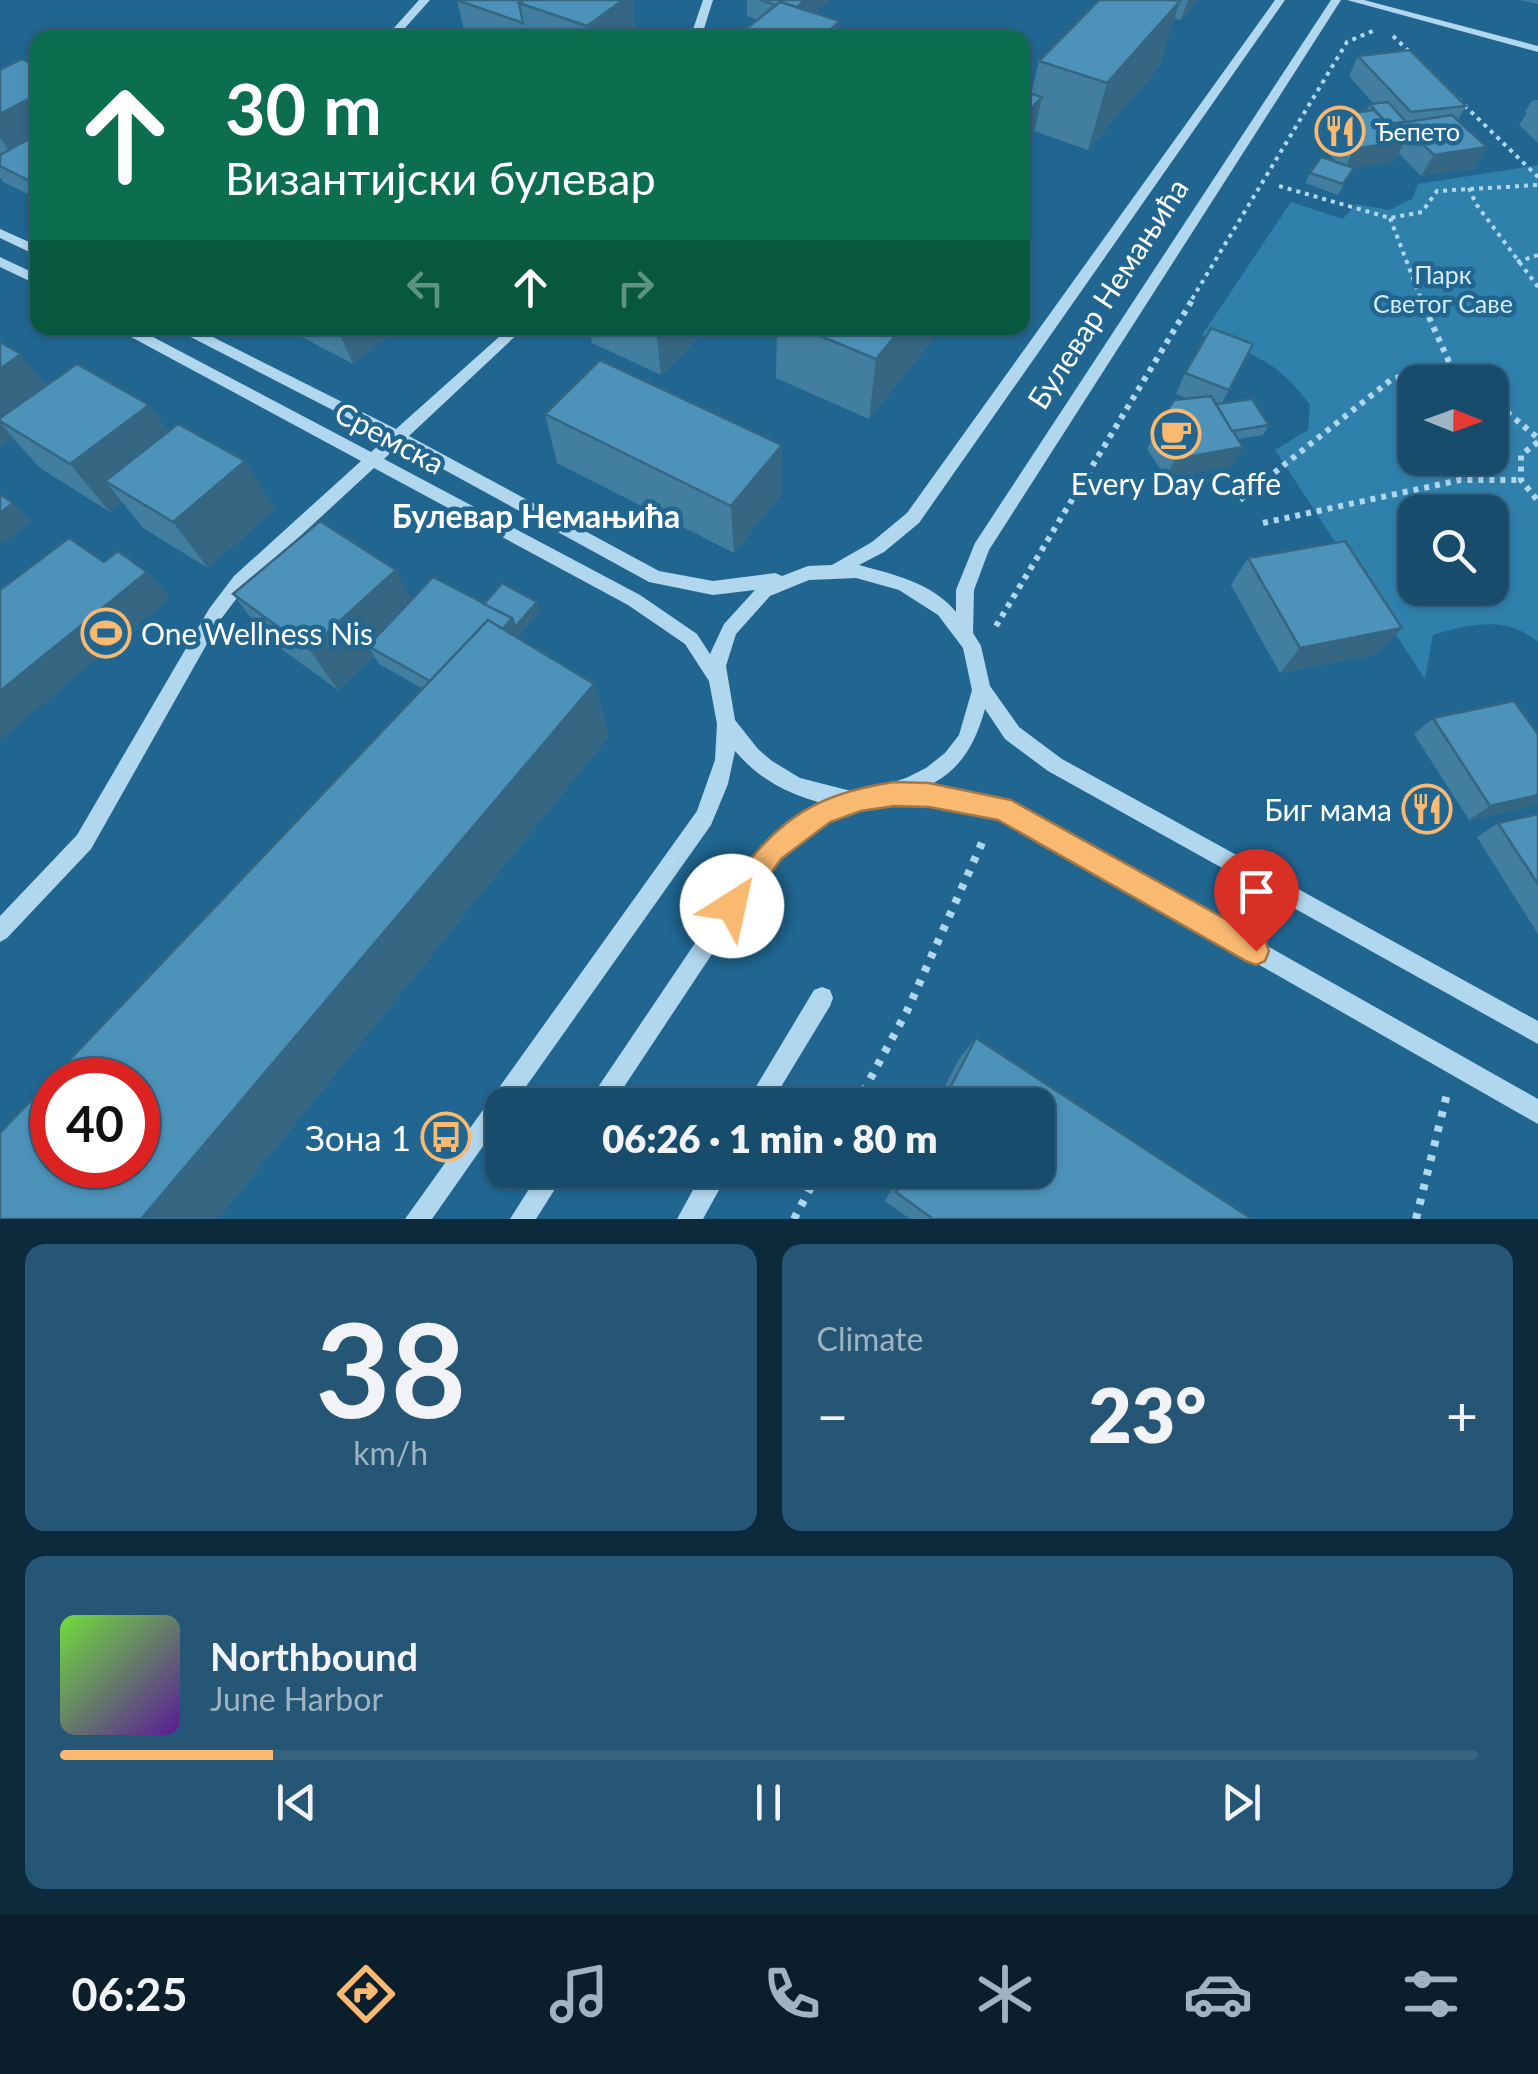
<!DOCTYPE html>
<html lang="en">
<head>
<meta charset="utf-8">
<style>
	body { margin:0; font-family:Lato,sans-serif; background:#255675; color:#f1f3f6; height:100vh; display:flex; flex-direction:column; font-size:38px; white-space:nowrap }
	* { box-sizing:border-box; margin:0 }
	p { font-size:32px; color:#9fb4c2 }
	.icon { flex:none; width:55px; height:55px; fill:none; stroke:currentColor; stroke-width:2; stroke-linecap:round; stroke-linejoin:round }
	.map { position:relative; height:1219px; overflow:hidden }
	.side { display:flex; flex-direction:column; gap:25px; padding:25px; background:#0d2a3c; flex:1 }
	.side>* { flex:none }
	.top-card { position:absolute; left:30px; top:30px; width:1000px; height:305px; border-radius:20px; box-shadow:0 2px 8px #0004,0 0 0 2px #366380; background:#0b6e4f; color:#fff; overflow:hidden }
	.needle { width:65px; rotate:91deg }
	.buttons { position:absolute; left:1398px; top:365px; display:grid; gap:20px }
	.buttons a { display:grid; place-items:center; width:110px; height:110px; border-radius:20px; background:#184c6d; box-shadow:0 2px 8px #0004,0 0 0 2px #366380; font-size:50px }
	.speed { position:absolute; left:30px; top:1058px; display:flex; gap:20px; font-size:50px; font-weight:700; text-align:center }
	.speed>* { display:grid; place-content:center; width:130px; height:130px; border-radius:50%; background:#184c6d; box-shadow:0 2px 8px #0004,0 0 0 2px #366380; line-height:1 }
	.speed .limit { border:15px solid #d22; background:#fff; color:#111 }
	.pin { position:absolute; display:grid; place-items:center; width:85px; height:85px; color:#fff; margin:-102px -42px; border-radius:50% 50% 50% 0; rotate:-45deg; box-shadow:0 0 10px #0007 }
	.pin .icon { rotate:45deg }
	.me { position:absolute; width:110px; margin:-55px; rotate:35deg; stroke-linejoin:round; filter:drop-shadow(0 0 8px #0008) }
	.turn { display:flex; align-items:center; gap:35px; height:210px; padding:0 30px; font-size:45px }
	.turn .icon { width:130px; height:130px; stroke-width:2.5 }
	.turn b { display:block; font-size:70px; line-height:85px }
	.lanes { display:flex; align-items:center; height:95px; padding:0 30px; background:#0003; justify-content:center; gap:50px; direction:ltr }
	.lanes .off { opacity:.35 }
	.big { font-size:75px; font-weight:800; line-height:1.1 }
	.side .card { flex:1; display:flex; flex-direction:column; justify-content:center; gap:15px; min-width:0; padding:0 35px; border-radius:20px; background:#255675 }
	.side .dial { align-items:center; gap:0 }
	.dial b { font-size:130px; line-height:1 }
	.song { display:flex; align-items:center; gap:30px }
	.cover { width:120px; height:120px; border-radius:15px; background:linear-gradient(135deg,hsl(100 70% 55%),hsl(270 70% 35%)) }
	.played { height:10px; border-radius:5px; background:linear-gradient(90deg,#fab971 15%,#366380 15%) }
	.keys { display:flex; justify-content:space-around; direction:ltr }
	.heat { display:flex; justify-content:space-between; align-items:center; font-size:55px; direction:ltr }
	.side .tiles { flex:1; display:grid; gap:25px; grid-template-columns:1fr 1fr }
	.card:last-child { grid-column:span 2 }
	.trip { position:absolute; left:485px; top:1088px; width:570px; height:100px; border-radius:20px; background:#184c6d; box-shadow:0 2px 8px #0004,0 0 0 2px #366380; font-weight:800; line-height:100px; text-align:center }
	.dock { display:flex; height:160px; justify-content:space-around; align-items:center; background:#0a1e2c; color:#9fb4c2 }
	.dock .icon { width:70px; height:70px }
	.dock .active { color:#fab971 }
	.dock b { font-size:45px; color:#f1f3f6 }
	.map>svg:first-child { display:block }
</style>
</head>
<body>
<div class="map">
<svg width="1538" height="1219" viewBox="0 0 1538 1219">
	<rect width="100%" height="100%" fill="#206691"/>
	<!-- green -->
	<path fill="#3080ac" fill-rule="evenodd" d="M1538,165V642C1507,615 1468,624 1433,635L1425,679L1275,450L1308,430L1310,405C1276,359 1254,355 1202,335L1291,202L1343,219L1356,204L1389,210L1412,199L1418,184ZM1415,382H1490V458H1415ZM1415,512H1490V588H1415Z"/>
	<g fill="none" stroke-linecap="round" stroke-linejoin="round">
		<!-- path-far2 -->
		<g stroke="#b0d7ed" stroke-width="4" stroke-dasharray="4 5" stroke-linecap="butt">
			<path d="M1393,36L1413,55"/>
			<path d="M1458,99L1538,177"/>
			<path d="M1279,186L1390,218L1422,212L1437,191L1538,185"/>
			<path d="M1469,188L1476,204L1538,287"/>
			<path d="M1390,218L1421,299"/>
			<path d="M1517,262L1538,255"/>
			<path d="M1192,299L1347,42L1375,30"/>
		</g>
		<!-- path-far1 -->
		<g stroke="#b0d7ed" stroke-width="6" stroke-dasharray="5 6" stroke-linecap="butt">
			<path d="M1420,297L1450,364L1475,382"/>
			<path d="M1490,398L1538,438"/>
			<path d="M1538,442L1521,455V480L1538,501"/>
			<path d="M1240,500L1392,379L1450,364"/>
			<path d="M1263,523L1460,480H1521"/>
			<path d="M996,626L1194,297"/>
		</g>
		<!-- path -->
		<g stroke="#b0d7ed" stroke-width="8" stroke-dasharray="6 9" stroke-linecap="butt">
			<path d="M856,1105L907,1011L985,836"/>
			<path d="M794,1219L820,1170"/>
			<path d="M1416,1219L1447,1094"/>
		</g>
		<!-- minor -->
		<g fill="#b0d7ed" fill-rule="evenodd">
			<path d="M419,0H430L396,38H385Z"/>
			<path d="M703,0H713L701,38H690Z"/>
			<path d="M1275,0H1285L919,523L884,552L859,565C892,574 933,583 956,612V590L975,543L1331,0H1341L989,550L974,590L973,633L981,646L990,686L1019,727L1062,759L1538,1021V1044L1048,771L1005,739L985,709C975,744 962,769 928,786L978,794L1030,812L1538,1099V1124L1016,826C945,795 852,791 791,845C758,874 738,915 714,951C680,1002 646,1054 612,1105H586L753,857L790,821L826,804C789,795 760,780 735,751L728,784L711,825L513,1105H502V1119L432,1219H405L697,811L715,760L717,724L709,681L685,644L628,605L374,468L246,586L221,619L91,849L7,938L0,942V916L77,835L209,609L234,576L361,461L120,331L118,328H136L371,452L387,438L179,331L177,328H195L396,429L509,328H524L409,436L659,571L713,581L775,573L782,576L808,566L832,565L872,542L907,513ZM399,445L649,582L713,595L755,590L724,624L710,654L697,634L640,595L384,459ZM856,578L899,590L938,615L963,648L972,690L959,735L945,753L926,768L906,778L859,793L800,778L772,761L758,749L735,720L726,666L736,634L770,596L809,580Z"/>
			<path d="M1347,0H1364L1538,46V52Z"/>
			<path d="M0,229L38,246V256L0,238Z"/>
			<path d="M0,257L38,275V285L0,267Z"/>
			<path d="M822,987L830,990L833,998L830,1006L770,1105H745L814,990Z"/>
			<path d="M541,1170H567L536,1219H510Z"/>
			<path d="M704,1170H730L703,1219H677Z"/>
		</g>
	</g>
	<!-- wall -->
	<g fill="#417e9f">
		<path d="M457,0H632L636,38H486L464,30Z"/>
		<path d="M747,0H829L814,13L839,38H742V32L758,20L747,16Z"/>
		<path d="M1099,0H1198L1181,20L1174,18L1159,67L1088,150L1034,131L1028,159L1022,165V91L1031,94L1039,61Z"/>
		<path d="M1520,0H1538V4Z"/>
		<path d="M1358,56L1466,106L1458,120L1474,168L1421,176L1399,153L1394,162L1353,168L1338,195L1305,183L1310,173L1337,163L1314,138L1324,117L1366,111L1370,104H1374L1349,76Z"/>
		<path d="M38,67V199L3,182L0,177V70Z"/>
		<path d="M1538,100V143L1519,125L1527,113L1525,112L1532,101Z"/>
		<path d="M285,328H399L353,364Z"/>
		<path d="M589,328H708L661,375L592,343Z"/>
		<path d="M777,328H942L869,419L776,378Z"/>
		<path d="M0,342L46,386L149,405L168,432L275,509L208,568L143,528L122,502L110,512L40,468L13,438L0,447Z"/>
		<path d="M1253,344L1222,403L1269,425L1263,435L1238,439L1243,447L1232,467L1166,478L1147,449L1156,429L1188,399L1176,394L1185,373Z"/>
		<path d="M545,414L782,493L734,553L557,463Z"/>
		<path d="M1248,558L1378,654L1280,673L1231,585Z"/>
		<path d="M233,594L484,604L540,611L517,638L594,684L609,736L218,1219H0L423,689L379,664L374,656L338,690L266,638Z"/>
		<path d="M1433,718L1538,805L1469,820L1414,734Z"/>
		<path d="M1538,814V934L1477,837L1498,823Z"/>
		<path d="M976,1038L1252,1219H910L885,1201L902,1170H1038V1105H935L959,1059Z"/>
	</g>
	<!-- shaded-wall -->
	<g fill="#356682">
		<path d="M623,0H632L636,38H588L587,26Z"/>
		<path d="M805,0H829L793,31V10Z"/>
		<path d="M1188,0H1198L1181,20Z"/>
		<path d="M1180,1L1159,67L1088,150L1107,83Z"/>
		<path d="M840,21L839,38H821Z"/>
		<path d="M38,94V162L22,171L0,137V114Z"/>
		<path d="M1042,97L1028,159L1022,165V118Z"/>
		<path d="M1405,141L1394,162L1344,170L1354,149Z"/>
		<path d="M1487,147L1474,168L1421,176L1434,155Z"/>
		<path d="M337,328H399L353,364Z"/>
		<path d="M656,328H708L661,375Z"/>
		<path d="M902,328H942L869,419L876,359Z"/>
		<path d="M21,354L61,404L0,421V369Z"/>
		<path d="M149,405L183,454L105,481L122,502L110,512L70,464Z"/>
		<path d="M0,422L13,438L0,447Z"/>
		<path d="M782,445V493L734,553L731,506Z"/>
		<path d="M1243,447L1232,467L1166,478L1175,459Z"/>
		<path d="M245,461L275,509L208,568L173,522Z"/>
		<path d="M13,503L31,522L0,546V513Z"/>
		<path d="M396,570L419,614L368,646L374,656L338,690L309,649Z"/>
		<path d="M147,572L170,598L0,740V691Z"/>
		<path d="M537,602L540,611L457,708L448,692L512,618Z"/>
		<path d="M1402,628L1378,654L1280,673L1300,648Z"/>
		<path d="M594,684L609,736L218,1219H141Z"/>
		<path d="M1538,795V805L1469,820L1490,806Z"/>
	</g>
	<!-- building -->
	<g fill="#4c92b9" stroke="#356682" stroke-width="2.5" fill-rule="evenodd">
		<path d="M457,0H524L519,3L523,23Z"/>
		<path d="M524,0H623L587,26L519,3Z"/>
		<path d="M760,0H805L797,7L780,2L776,5Z"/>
		<path d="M1099,0H1175L1180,1L1107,83L1039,61Z"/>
		<path d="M780,2L840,21L821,38H758L742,32Z"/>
		<path d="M1410,50L1466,106L1411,112L1358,56Z"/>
		<path d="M22,59L38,67V94L0,114V70Z"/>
		<path d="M1022,91L1042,97L1022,118Z"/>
		<path d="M1388,102L1406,122L1387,124L1370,104Z"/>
		<path d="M1374,110L1405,141L1354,149L1324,117Z"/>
		<path d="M1452,115L1487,147L1434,155L1400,123Z"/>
		<path d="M38,134V185L0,166V155Z"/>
		<path d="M1321,157L1354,168L1343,184L1310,173Z"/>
		<path d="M801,328H902L876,359Z"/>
		<path d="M1211,328L1253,344L1229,390L1185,373Z"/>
		<path d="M0,342L21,354L0,369Z"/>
		<path d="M600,360L782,445L731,506L545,414Z"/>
		<path d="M77,364L149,405L70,464L0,421V418Z"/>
		<path d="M1211,396L1243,447L1175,459L1156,429L1174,400Z"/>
		<path d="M1252,399L1269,425L1232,431L1216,404Z"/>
		<path d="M178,424L245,461L173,522L105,481Z"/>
		<path d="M0,494L13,503L0,513Z"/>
		<path d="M320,521L396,570L309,649L233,594Z"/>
		<path d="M69,538L104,562L118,551L147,572L0,691V590Z"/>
		<path d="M1345,541L1402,628L1300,648L1248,558Z"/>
		<path d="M433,577L512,618L503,629L488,620L430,681L368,646Z"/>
		<path d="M502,583L537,602L515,627L512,618L484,604Z"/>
		<path d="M488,620L594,684L141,1219H0V1133ZM52,1080H138V1165H52Z"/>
		<path d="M1514,701L1538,734V795L1490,806L1433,718Z"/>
		<path d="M1538,814V884L1498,823Z"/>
		<path d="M976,1038L1252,1219H933L896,1192L908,1170H1038V1105H941Z"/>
	</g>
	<!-- route -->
	<path fill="#fab971" stroke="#a27849" stroke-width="2.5" d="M894,782L929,783L1011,800L1265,941L1269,951L1265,961L1256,965L1246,961L998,820L929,807L894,806L861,811L830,822L781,859L741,916L732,919L722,916L718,906L722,896C774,825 804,796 894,782Z"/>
	<!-- icons -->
	<defs>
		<g id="restaurant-ring" transform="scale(2.5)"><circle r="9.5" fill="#206691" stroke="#fab971" stroke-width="1.5"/><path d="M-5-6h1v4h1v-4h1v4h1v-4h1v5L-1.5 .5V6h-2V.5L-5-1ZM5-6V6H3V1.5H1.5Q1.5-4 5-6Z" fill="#fab971"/></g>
		<g id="cafe-ring" transform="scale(2.5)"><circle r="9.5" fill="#206691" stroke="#fab971" stroke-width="1.5"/><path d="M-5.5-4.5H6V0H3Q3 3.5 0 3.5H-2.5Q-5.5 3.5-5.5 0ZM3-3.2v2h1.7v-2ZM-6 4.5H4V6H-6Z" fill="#fab971"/></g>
		<g id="stadium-ring" transform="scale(2.5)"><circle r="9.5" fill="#206691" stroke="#fab971" stroke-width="1.5"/><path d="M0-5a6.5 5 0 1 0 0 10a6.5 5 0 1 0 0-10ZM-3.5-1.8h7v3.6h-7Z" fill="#fab971"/></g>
		<g id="bus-ring" transform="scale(2.5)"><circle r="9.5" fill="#206691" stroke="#fab971" stroke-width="1.5"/><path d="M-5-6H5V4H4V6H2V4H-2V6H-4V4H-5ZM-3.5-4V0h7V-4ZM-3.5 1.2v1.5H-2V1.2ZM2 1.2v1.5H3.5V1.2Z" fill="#fab971"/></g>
	</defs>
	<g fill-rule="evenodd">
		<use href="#restaurant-ring" x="1340" y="131"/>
		<use href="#cafe-ring" x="1176" y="434"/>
		<use href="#stadium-ring" x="106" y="633"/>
		<use href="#restaurant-ring" x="1427" y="809"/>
		<use href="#bus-ring" x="446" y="1137"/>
	</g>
	<g text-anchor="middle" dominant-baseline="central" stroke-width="9" stroke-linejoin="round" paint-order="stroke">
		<!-- far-poi labels -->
		<g font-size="25" fill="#fff" stroke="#206691" text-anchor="start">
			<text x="1375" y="131">Ђепето</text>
		</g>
		<!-- far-park labels -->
		<g font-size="25" fill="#d6edf9" stroke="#206691">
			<text x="1443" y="274">Парк<tspan x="1443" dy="29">Светог Саве</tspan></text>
		</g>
		<!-- street labels -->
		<g font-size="30" fill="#fff" stroke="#206691">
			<text transform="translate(1107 293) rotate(-57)">Булевар Немањића</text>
			<text transform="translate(390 437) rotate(28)">Сремска</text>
		</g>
		<!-- poi labels -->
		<g font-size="30" fill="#fff" stroke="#206691">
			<text x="1176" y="483">Every Day Caffe</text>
			<text x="141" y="633" text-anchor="start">One Wellness Nis</text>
			<text x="1392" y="809" text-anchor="end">Биг мама</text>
		</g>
		<!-- neighbourhood labels -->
		<g font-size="32" font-weight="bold" fill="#fff" stroke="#206691">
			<text x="536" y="515">Булевар Немањића</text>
		</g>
		<!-- near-poi labels -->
		<g font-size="35" fill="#fff" stroke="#206691" text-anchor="end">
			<text x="411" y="1137">Зона 1</text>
		</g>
	</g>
</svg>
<div class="buttons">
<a><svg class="needle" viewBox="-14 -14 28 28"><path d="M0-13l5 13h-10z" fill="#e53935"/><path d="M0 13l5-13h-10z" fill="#9fb4c2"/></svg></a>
<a><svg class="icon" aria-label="search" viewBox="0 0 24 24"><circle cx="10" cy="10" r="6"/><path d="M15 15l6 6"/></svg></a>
</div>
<div class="speed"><div class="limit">40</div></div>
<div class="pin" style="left:1256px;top:951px;background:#d93025"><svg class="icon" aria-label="arrive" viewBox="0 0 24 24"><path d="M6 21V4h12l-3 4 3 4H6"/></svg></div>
<svg class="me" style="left:732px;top:906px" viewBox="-20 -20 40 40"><circle r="19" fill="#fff"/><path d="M0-13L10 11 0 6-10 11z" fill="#fab971"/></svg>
<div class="trip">06:26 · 1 min · 80 m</div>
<div class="top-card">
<div class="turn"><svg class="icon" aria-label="ahead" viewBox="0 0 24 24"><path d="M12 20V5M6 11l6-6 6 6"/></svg><div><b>30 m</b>Византијски булевар</div></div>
<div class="lanes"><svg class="icon off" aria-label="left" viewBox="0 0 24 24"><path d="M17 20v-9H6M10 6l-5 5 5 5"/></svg><svg class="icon" aria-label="ahead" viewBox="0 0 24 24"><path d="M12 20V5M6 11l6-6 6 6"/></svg><svg class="icon off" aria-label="right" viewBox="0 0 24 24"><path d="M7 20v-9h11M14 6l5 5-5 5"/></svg></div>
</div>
</div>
<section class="side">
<div class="tiles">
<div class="card dial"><b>38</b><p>km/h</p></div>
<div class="card"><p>Climate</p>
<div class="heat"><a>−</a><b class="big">23°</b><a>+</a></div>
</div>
<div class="card">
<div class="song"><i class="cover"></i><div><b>Northbound</b><p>June Harbor</p></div></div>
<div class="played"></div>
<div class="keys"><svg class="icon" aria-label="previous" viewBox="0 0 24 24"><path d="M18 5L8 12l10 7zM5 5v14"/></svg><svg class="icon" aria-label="pause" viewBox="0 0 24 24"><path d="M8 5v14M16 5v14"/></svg><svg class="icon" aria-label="next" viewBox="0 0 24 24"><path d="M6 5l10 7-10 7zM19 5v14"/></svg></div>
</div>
</div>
</section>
<nav class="dock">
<b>06:25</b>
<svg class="icon active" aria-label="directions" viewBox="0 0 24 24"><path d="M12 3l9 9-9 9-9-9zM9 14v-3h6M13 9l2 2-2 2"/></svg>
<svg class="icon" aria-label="music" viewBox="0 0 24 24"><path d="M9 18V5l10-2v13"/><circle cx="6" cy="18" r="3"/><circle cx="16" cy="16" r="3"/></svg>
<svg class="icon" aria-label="phone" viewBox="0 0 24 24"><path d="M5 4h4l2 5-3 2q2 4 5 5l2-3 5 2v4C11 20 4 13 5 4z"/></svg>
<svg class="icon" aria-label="climate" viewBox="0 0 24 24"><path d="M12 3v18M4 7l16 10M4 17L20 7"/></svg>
<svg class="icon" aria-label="car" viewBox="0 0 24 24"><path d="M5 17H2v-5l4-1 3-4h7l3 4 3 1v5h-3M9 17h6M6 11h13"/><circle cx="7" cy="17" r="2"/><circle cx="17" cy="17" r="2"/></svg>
<svg class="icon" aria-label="filters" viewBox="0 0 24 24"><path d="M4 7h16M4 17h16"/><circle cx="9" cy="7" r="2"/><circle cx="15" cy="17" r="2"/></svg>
</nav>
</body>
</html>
